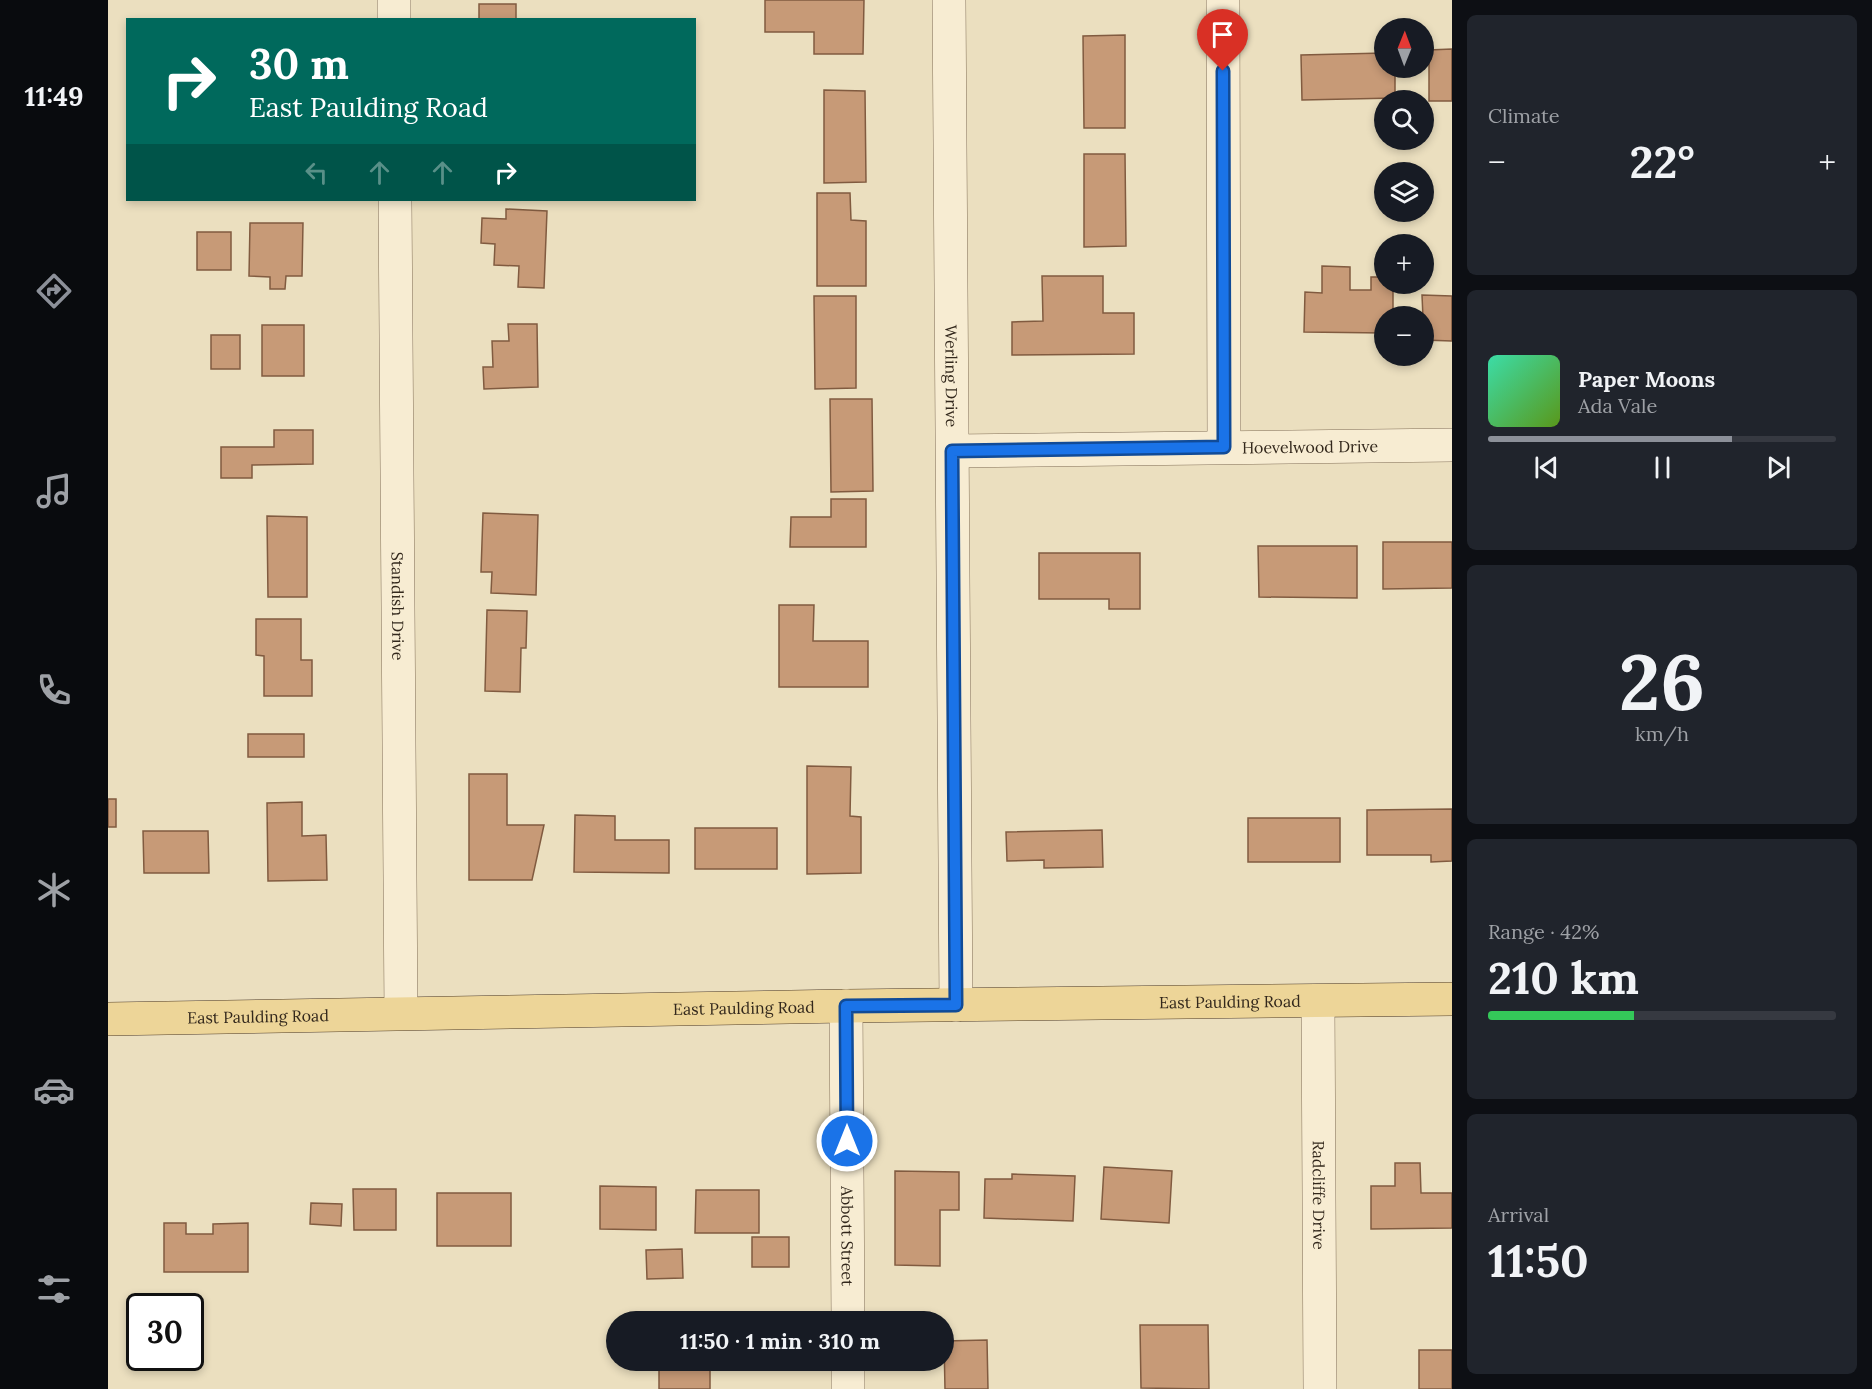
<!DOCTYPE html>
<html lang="en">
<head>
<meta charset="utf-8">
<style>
	body { margin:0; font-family:Lora,serif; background:#20242c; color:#f1f3f6; height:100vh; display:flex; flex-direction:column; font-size:22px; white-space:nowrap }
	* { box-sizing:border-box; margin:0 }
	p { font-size:20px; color:#9ea1a6 }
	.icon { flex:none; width:33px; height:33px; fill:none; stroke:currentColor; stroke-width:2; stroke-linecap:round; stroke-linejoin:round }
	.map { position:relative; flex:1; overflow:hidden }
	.side { display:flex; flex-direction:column; gap:15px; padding:15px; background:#0d0f14; width:420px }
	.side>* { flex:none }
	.banner { position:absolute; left:18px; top:18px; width:570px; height:183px; border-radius:0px; box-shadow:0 3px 9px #0003; background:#00695c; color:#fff; overflow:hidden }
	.needle { width:39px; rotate:1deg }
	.fabs { position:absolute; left:1266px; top:18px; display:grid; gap:12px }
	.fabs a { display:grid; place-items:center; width:60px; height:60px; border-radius:50%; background:#171b24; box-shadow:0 3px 9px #0003; font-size:30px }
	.speed { position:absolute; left:18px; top:1293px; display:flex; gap:12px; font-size:30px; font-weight:700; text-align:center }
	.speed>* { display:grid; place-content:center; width:78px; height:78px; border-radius:50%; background:#171b24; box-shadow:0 3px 9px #0003; line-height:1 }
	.speed .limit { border:3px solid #111; border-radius:9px; background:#fff; color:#111 }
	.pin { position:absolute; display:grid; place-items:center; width:51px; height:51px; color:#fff; margin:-62px -26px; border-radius:50% 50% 50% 0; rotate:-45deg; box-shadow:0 0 6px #0007 }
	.pin .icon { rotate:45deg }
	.me { position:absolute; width:66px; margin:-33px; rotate:0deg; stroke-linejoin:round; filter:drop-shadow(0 0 4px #0008) }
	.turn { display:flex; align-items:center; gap:21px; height:126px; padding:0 24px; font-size:27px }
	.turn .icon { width:78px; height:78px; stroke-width:2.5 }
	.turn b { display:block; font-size:42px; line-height:51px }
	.lanes { display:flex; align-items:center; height:57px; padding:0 24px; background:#0003; justify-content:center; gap:30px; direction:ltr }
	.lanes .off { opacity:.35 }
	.big { font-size:45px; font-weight:700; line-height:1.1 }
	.side .tile { flex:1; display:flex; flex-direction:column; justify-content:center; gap:9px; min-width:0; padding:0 21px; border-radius:9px; background:#20242c }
	.side .dial { align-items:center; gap:0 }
	.dial b { font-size:78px; line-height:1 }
	.song { display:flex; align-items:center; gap:18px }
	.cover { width:72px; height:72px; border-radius:9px; background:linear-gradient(135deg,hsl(160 70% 55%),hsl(90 70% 35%)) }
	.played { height:6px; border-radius:3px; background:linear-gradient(90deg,#8c9099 70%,#363941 70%) }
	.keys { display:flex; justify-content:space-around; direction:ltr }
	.heat { display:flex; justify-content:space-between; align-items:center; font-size:33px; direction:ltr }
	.charge { height:9px; border-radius:4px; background:linear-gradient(90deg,#34c759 42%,#363941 0) }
	.trip { position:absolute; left:498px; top:1311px; width:348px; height:60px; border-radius:30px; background:#171b24; box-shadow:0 3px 9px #0003; font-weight:700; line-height:60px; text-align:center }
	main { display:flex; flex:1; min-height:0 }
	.tabs { display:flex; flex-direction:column; width:108px; justify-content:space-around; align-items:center; background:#090b0e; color:#9ea1a6 }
	.tabs .icon { width:42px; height:42px }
	.tabs .on { color:#8c9099 }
	.tabs b { font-size:27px; color:#f1f3f6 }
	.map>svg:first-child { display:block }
</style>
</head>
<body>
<main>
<nav class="tabs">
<b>11:49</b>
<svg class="icon on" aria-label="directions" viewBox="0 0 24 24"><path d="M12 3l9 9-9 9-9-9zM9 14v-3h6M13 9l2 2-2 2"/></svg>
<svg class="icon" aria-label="music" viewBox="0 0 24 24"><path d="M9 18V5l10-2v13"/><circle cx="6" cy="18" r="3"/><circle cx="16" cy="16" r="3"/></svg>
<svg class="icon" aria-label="phone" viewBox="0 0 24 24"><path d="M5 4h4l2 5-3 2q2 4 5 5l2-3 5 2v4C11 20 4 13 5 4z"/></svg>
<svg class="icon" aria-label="climate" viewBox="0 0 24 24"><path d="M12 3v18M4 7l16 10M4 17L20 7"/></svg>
<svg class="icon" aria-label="car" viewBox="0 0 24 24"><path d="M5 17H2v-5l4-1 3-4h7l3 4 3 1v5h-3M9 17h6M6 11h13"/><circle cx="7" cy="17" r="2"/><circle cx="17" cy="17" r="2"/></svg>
<svg class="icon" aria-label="filters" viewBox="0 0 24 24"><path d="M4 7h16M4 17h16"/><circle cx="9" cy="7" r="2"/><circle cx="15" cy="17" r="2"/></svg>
</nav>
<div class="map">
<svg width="1344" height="1389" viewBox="0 0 1344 1389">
	<rect width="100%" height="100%" fill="#ebdfbf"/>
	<!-- building -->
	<g fill="#c79a77" stroke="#815b40" stroke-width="1.5">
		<path d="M657,0H756L755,54H706V32H657Z"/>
		<rect x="371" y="4" width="37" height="16"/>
		<path d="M1017,35V128H976L975,36Z"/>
		<path d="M1344,49V101H1321V50Z"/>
		<path d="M1276,53V68H1287V98L1194,100L1193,55Z"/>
		<path d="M716,90L757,91L758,182L716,183Z"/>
		<path d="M976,154H1017L1018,246L976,247Z"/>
		<path d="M709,193H742L743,220L758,221V286H709Z"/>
		<path d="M398,209L439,211L436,288L410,287L411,266L386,265L387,244L373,243L374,218L398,219Z"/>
		<path d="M142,223H195L194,276H178L177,289H162V277L141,276Z"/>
		<rect x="89" y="232" width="34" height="38"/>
		<path d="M1214,266L1242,267V290H1263V277H1276V284H1285V316H1276V333L1196,332L1197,292L1214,293Z"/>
		<path d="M934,276H995V313H1026V354L904,355V322L935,321Z"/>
		<path d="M1314,295L1344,296V341L1316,340Z"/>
		<path d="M706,296H748V388L707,389Z"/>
		<path d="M400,324H429L430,387L376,389L375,367H385L384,341H401Z"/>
		<rect x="154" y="325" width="42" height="51"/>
		<rect x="103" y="335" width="29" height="34"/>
		<path d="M722,399H764L765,491L723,492Z"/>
		<path d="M166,430H205V464L144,465V478H113V447H166Z"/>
		<path d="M723,499H758V547H682L683,517H723Z"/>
		<path d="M375,513L430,515L428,595L383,593L384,572H373Z"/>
		<path d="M159,516L199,517V597H160Z"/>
		<path d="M1275,542H1344V588L1275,589Z"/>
		<path d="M1150,546H1249V598L1151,597Z"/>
		<path d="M931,553H1032V609H1001V599H931Z"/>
		<path d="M671,605H706L705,641H760V687H671Z"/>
		<path d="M379,610L419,611L418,648H413L412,692L377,691Z"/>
		<path d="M148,619H193V660H204V696H156V656L148,655Z"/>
		<rect x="140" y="734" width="56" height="23"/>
		<path d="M699,766L743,767L742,816L753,817V873L699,874Z"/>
		<path d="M361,774H399V825H436L424,880H361Z"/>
		<rect x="0" y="799" width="8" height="28"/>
		<path d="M194,802V836L218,835L219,880L160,881L159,803Z"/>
		<path d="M1344,809V861L1323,862V855H1259V810Z"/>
		<path d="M467,815L507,816V840H561V873L466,872Z"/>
		<rect x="1140" y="818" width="92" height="44"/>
		<rect x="587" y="828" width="82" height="41"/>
		<path d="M994,830L995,867L936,868V860L899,861L898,832Z"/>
		<path d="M35,831H100L101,873H36Z"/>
		<path d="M1287,1163H1312L1313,1193H1344V1228L1263,1229V1186H1287Z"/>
		<path d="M996,1167L1064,1171L1061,1223L993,1219Z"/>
		<path d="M787,1171L851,1172V1210H832V1266L787,1265Z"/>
		<path d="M904,1174L967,1176L965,1221L876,1218L877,1179H904Z"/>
		<path d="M492,1186L548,1187V1230L492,1229Z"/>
		<path d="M245,1189H288V1230H246Z"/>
		<path d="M588,1190H651V1233H587Z"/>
		<rect x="329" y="1193" width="74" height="53"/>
		<path d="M203,1203L234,1204L233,1226L202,1224Z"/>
		<path d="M56,1223H78V1234H105V1224L140,1223V1272H56Z"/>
		<rect x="644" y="1237" width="37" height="30"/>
		<path d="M574,1249L575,1278L539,1279L538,1250Z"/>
		<path d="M1032,1325H1100L1101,1389L1033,1388Z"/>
		<path d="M879,1340L880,1389H837L836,1341Z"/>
		<rect x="1311" y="1350" width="33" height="39"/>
		<rect x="551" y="1360" width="51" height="29"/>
	</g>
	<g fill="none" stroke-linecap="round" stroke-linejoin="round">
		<!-- minor casing -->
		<g stroke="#837059" stroke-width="34">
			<g id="minor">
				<path d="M286,0V20"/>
				<path id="s1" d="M841,0L848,1005"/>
				<path d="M1115,0L1116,447"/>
				<path id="s2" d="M287,200L293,1013"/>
				<path id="s3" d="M845,451L1344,445"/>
				<path id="s4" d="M1210,1001L1212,1389"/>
				<path id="s5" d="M738,1006L740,1322"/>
				<path d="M740,1360V1389"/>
			</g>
		</g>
		<!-- major casing -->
		<g stroke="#503e2d" stroke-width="34">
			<g id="major">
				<path id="s6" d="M0,1019L738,1006L1344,999"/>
			</g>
		</g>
		<!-- minor -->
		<use href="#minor" stroke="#f7ecd2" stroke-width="33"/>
		<!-- major -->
		<use href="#major" stroke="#edd598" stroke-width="33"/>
	</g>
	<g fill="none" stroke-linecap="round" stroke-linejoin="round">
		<!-- route casing -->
		<g stroke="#114b97" stroke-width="15">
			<path id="route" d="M739,1141L738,1006L848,1005L844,451L1116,447L1115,71"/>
		</g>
		<!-- route -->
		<use href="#route" stroke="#1a73e8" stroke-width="10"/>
	</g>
	<g text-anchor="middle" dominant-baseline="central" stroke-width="6" stroke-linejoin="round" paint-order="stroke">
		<!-- street labels -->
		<g font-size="16" fill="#33281c" stroke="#f3e9cf">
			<text stroke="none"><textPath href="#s1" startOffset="376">Werling Drive</textPath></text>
			<text stroke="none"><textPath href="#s3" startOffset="357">Hoevelwood Drive</textPath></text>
			<text stroke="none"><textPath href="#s2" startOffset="406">Standish Drive</textPath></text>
			<text stroke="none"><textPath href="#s6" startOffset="1122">East Paulding Road</textPath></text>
			<text stroke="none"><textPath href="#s6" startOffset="636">East Paulding Road</textPath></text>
			<text stroke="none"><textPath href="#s6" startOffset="150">East Paulding Road</textPath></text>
			<text stroke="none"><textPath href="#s4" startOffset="194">Radcliffe Drive</textPath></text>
			<text stroke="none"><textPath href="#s5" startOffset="230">Abbott Street</textPath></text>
		</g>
	</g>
</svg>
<div class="fabs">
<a><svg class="needle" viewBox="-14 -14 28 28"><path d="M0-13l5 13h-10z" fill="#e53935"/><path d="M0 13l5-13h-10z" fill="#9ea1a6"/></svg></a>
<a><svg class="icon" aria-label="search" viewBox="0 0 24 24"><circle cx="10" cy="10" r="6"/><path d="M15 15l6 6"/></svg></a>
<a><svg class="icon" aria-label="layers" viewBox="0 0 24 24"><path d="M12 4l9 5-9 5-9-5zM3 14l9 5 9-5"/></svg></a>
<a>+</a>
<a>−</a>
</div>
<div class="speed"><div class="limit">30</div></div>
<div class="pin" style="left:1115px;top:71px;background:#d93025"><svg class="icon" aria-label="arrive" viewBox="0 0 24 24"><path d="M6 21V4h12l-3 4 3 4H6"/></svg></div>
<svg class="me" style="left:739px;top:1141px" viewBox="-20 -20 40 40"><circle r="17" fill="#1a73e8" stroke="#fff" stroke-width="3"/><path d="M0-11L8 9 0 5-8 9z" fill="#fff"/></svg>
<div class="trip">11:50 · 1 min · 310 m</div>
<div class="banner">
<div class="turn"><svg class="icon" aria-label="right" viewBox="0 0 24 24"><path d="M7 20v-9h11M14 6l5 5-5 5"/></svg><div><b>30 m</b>East Paulding Road</div></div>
<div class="lanes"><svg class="icon off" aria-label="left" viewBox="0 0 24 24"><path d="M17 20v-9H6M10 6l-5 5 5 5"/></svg><svg class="icon off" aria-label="ahead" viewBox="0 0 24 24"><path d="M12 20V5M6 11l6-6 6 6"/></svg><svg class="icon off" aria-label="ahead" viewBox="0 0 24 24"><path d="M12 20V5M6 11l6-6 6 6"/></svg><svg class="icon" aria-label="right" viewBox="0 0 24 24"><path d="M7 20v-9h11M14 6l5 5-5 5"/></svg></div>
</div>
</div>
<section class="side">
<div class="tile"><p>Climate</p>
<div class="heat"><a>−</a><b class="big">22°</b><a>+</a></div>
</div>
<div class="tile">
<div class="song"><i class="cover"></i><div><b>Paper Moons</b><p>Ada Vale</p></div></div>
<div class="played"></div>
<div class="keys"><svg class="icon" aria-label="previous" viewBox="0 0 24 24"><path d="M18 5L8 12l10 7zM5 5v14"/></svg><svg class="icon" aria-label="pause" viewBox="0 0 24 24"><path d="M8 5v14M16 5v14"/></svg><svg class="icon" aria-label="next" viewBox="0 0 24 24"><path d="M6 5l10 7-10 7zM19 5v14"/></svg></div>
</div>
<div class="tile dial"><b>26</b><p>km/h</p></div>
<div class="tile"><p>Range · 42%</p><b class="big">210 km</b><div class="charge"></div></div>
<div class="tile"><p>Arrival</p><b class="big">11:50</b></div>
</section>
</main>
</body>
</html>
